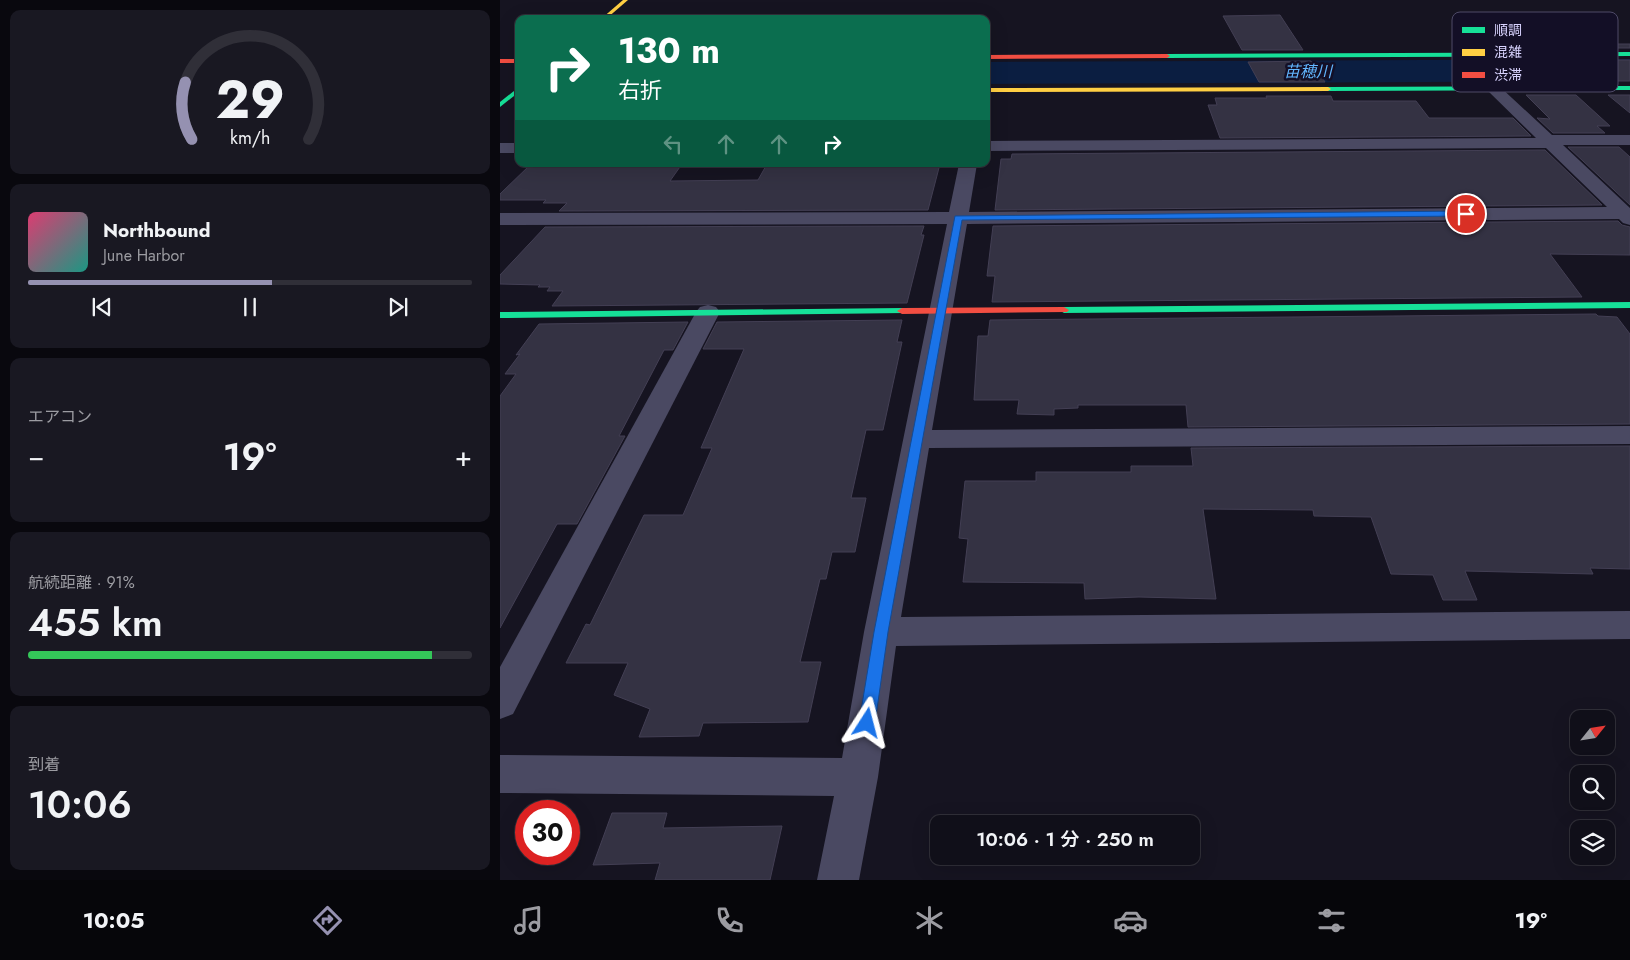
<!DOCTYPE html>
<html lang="ja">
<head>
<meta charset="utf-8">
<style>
	body { margin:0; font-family:Jost,"Noto Sans JP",sans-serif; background:#191822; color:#f1f3f6; height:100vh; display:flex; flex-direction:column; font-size:19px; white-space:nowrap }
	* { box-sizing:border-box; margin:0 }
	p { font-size:16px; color:#9c9ca2 }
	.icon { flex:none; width:28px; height:28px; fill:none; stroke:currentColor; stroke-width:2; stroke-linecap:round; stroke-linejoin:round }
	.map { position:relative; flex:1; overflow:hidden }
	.side { display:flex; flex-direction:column; gap:10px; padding:10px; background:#09080e; width:500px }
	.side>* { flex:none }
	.hud { position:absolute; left:15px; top:15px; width:475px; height:152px; border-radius:10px; box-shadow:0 5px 20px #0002,0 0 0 1px #302f38; background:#0b6e4f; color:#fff; overflow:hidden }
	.needle { width:32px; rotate:60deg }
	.buttons { position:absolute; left:1070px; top:710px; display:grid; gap:10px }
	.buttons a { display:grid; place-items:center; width:45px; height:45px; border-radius:10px; background:#100f19; box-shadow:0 5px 20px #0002,0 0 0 1px #302f38; font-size:25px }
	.speed { position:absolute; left:15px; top:800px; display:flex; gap:10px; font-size:25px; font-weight:700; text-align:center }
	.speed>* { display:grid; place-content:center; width:65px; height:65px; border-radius:50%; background:#100f19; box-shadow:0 5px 20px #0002,0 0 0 1px #302f38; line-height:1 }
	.speed .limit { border:8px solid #d22; background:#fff; color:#111 }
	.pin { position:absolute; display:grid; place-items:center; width:42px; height:42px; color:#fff; margin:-21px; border:2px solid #fff; border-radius:50%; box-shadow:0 1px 5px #0007 }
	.me { position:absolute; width:55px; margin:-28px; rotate:9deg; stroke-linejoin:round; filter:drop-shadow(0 0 4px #0008) }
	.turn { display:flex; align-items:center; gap:18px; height:105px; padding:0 20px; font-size:22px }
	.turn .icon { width:65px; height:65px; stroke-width:2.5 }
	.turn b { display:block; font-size:35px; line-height:42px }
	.lanes { display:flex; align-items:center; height:48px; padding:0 20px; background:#0003; justify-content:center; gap:25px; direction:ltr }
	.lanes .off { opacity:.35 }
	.big { font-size:38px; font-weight:600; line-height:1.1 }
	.side .card { flex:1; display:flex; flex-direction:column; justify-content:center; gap:8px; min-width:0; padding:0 18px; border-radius:10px; background:#191822 }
	.side .dial { align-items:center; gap:0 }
	.dial svg { height:130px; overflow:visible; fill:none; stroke:#302f38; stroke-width:7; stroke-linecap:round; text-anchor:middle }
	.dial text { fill:#f1f3f6; stroke:none }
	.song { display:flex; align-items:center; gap:15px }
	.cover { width:60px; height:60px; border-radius:8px; background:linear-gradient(135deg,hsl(340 70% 55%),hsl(170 70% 35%)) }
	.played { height:5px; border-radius:2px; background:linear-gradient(90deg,#9591b1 55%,#302f38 55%) }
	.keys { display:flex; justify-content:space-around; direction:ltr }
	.heat { display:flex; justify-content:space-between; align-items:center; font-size:28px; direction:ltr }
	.charge { height:8px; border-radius:4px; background:linear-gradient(90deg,#34c759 91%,#302f38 0) }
	.trip { position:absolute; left:430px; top:815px; width:270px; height:50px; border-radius:10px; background:#100f19; box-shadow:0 5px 20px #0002,0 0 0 1px #302f38; font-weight:600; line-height:50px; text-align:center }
	.tabs { display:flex; height:80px; justify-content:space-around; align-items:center; background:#06060a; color:#9c9ca2 }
	.tabs .icon { width:35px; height:35px }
	.tabs .current { color:#9591b1 }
	.tabs b { font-size:22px; color:#f1f3f6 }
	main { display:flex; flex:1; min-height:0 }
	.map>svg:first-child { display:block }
</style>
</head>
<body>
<main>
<section class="side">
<div class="card dial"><svg viewBox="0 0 100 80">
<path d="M14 69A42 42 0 1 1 86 69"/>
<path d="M14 69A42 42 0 0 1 10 34" stroke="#9591b1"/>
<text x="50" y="56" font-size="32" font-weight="700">29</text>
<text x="50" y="72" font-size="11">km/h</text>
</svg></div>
<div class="card">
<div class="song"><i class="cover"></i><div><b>Northbound</b><p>June Harbor</p></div></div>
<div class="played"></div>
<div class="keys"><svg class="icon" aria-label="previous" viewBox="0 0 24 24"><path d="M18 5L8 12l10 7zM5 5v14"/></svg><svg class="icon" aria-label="pause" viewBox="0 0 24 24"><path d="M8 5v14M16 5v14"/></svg><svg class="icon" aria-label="next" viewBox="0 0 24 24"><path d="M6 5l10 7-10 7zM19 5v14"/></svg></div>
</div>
<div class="card"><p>エアコン</p>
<div class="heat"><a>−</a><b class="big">19°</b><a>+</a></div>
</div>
<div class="card"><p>航続距離 · 91%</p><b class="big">455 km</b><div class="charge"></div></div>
<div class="card"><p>到着</p><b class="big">10:06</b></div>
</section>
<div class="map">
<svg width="1130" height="880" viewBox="0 0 1130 880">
	<rect width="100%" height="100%" fill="#161421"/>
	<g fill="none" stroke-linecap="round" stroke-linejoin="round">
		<!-- river -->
		<path fill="#0b1e41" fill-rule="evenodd" d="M1130,59V81L486,84V62Z"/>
	</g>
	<!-- building -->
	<g fill="#343243" stroke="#433f54">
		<path d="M780,15L803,50H742L723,16Z"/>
		<path d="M1008,15H1069L1110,44H1130V48H1050Z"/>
		<path d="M1064,60H1130V81H1091Z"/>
		<path d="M811,61L825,82H759L748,62Z"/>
		<path d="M1026,95H1076L1110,126H1097L1105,133H1053L1037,118L1050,119Z"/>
		<path d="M1108,95H1130V113Z"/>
		<path d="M766,96H831L833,101H916L929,118H1013L1031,136L720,138L708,105H717L715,98H767Z"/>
		<path d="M1068,147H1119L1130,157V205Z"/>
		<path d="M1045,150L1102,205L495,210L501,159H511L512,154Z"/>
		<path d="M31,164H182L170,181L258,180L267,164H440L428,210L59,211L67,203H43L46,200H0V194Z"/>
		<path d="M1118,221L1122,225L1130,227V255L1050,254L1082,297L492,302L495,276H487L493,226Z"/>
		<path d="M424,226L421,235H424L407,303L52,306L63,291H47L50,287H38L40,285L0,284V275L45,227Z"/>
		<path d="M1096,314L1098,316L1117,317L1130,334V424L688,427L686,405H578V408L554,409V415L517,414L519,400H474L478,336H488L490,320Z"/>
		<path d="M402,320L397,342H402L383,430H366L351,498H366L355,552H332L326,579H320L300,662H321L308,722L203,723L199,736L139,737L150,709L114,695L128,663H66L86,624L90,625L144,515H183L212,448H201L244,349H203L217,322Z"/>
		<path d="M188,322L173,350H164L119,436H125L77,524H57L0,628V396L16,374H5L20,354L16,355L39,324Z"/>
		<path d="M1130,446V569L1090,568L1093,574L965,571L977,600H943L933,575L891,574L871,517L814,516L813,510L703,509L716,599L639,597L585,599L584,583L463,582L468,539L459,538L465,481H536V472H631V466H693L691,448Z"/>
		<path d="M112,813H167L163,828L282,826L270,880H155L160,863L93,865Z"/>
	</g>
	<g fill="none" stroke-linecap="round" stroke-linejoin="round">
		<!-- street -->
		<g fill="#4a4962" fill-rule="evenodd">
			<path d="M993,83L998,85L1052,135H1130V145H1063L1130,208V225L1123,223L1119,219L467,224L432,430L1130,426V444L429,448L401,617L1130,611V639L396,646L378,777L359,880H317L334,796L0,793V755L342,758L364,632L447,224L0,225V213L449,212L459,164H477L469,212L1107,207L1046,148L486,151V141L1036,138L988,91L985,88L988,85Z"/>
			<rect x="0" y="143" width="19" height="10"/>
			<path d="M208,305L216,307L220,312L13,714L0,719V667L196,312L200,307Z"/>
		</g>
		<!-- fast -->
		<g fill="#16e098" fill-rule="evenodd">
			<path d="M1130,52V56L667,58L664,56L667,54Z"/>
			<path d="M1130,86V90L828,91L825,89L828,87Z"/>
			<path d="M19,87V92L0,107V102Z"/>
			<path d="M1130,302V308L564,313L559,310L564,307Z"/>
			<path d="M402,308L405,309V313L0,318V312Z"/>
		</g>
		<!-- slow -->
		<g fill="#ffcf43" fill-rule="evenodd">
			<path d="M123,0H128L106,19H101Z"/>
			<path d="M486,88L828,87L831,89L828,91L486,92Z"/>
		</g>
		<!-- jam -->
		<g fill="#f24e42" fill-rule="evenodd">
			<path d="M486,55L667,54L670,56L667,58L486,59Z"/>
			<rect x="0" y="59" width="19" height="4"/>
			<path d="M564,307L569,310L567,312L402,314L397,311L402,308Z"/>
		</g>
	</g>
	<!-- route -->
	<path fill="#1a73e8" stroke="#114b97" d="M966,211L969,212V216L462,220L388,632L375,723L372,728L367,730L362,728L359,723L374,632L455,216Z"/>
	<g text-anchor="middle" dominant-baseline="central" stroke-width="5" stroke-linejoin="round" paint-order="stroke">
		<!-- far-water labels -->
		<g font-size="16" font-style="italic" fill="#62b6ff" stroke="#130f26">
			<text x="808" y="71">苗穂川</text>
		</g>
	</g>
	<!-- legend -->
	<rect x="952" y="12" width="166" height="80" rx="8" fill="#130f26" stroke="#4e4a67" stroke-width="1"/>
	<rect x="962" y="27" width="23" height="6" fill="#16e098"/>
	<rect x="962" y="49" width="23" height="7" fill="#ffcf43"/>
	<rect x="962" y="72" width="23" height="6" fill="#f24e42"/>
	<g font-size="14" fill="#d9d4ff">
		<text x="994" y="35">順調</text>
		<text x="994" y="57">混雑</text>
		<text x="994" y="80">渋滞</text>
	</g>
</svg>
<div class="buttons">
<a><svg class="needle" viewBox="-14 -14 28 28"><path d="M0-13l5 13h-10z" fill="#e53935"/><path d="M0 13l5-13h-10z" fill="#9c9ca2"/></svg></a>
<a><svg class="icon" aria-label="search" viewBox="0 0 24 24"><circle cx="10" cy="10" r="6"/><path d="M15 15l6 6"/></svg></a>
<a><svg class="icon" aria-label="layers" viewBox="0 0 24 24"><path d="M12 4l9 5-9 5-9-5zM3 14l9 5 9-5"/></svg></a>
</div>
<div class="speed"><div class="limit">30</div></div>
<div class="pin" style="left:966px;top:214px;background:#d93025"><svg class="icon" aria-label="arrive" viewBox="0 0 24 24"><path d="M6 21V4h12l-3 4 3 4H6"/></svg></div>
<svg class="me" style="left:367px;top:723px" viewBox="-20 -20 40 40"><path d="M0-17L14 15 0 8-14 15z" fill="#1a73e8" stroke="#fff" stroke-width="4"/></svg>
<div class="trip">10:06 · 1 分 · 250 m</div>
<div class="hud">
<div class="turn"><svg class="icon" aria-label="right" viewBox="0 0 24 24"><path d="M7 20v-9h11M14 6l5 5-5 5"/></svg><div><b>130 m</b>右折</div></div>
<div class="lanes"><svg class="icon off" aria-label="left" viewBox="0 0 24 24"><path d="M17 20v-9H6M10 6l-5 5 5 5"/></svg><svg class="icon off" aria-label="ahead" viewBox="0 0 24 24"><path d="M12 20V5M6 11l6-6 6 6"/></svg><svg class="icon off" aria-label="ahead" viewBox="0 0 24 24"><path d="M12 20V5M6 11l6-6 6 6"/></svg><svg class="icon" aria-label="right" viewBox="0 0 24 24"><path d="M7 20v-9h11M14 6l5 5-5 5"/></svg></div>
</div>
</div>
</main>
<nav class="tabs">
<b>10:05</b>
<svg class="icon current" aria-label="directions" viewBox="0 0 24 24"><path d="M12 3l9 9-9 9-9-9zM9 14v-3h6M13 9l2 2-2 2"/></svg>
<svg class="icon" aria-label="music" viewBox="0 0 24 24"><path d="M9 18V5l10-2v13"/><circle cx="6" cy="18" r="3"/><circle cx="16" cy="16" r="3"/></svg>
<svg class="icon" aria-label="phone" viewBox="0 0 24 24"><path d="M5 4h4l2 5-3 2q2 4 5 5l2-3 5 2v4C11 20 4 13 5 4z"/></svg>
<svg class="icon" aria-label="climate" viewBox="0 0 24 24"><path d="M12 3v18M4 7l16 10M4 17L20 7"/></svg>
<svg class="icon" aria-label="car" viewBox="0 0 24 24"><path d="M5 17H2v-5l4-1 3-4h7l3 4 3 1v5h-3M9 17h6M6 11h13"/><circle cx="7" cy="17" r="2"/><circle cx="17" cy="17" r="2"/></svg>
<svg class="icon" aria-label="filters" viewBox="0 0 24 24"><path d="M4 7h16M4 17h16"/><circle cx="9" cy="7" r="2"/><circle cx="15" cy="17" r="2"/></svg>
<b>19°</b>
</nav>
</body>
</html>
